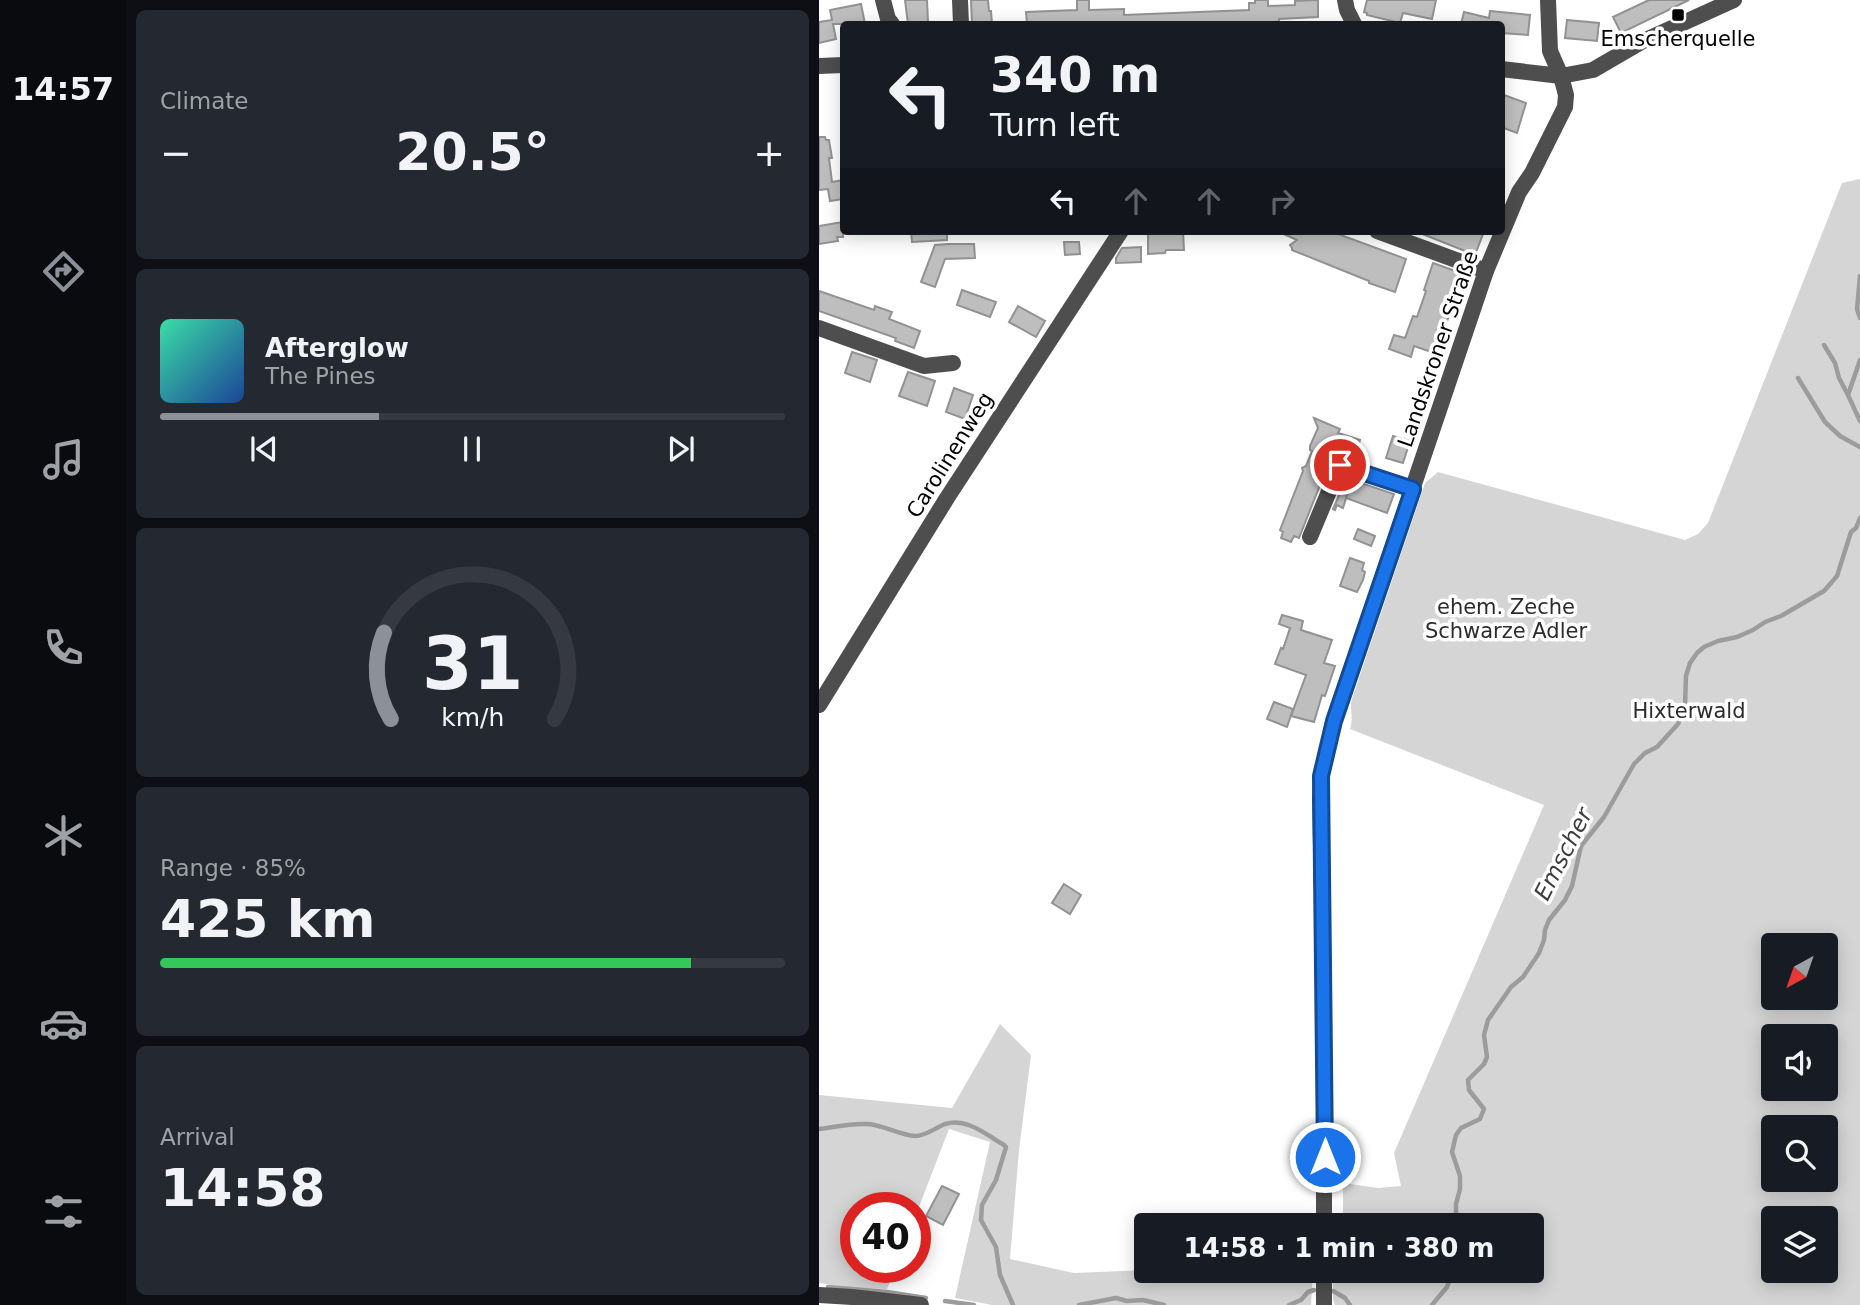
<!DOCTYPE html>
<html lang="en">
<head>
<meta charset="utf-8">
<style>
	body { margin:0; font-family:"DejaVu Sans",sans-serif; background:#242831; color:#f1f3f6; height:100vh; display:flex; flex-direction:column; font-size:26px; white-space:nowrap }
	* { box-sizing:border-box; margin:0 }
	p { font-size:23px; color:#9ea1a6 }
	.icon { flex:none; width:38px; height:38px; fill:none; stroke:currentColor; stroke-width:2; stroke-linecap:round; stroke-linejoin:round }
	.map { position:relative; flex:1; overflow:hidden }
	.sheet { display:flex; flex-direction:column; gap:10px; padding:10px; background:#0d0f14; width:693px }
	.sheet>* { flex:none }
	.top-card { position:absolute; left:21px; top:21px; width:665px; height:214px; border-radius:7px; box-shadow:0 4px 18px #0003; background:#171b24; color:#f1f3f6; overflow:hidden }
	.needle { width:46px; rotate:220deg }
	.controls { position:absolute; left:942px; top:933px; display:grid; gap:14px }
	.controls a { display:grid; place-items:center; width:77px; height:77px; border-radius:7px; background:#171b24; box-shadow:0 4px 18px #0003; font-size:35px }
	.speed { position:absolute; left:21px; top:1192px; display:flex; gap:14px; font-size:35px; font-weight:700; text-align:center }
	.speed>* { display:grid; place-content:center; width:91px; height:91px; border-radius:50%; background:#171b24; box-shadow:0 4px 18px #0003; line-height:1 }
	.speed .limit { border:10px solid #d22; background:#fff; color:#111 }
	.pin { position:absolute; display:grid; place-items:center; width:60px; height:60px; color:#fff; margin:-30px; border:4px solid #fff; border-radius:50%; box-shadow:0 2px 7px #0007 }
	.me { position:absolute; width:77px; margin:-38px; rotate:0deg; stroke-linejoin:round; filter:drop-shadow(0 0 5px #0008) }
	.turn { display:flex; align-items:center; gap:24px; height:147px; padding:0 35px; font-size:32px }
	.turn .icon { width:91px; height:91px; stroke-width:2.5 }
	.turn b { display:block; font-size:49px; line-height:60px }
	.lanes { display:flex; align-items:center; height:66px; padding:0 35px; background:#0003; justify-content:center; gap:35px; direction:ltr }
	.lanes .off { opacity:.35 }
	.big { font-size:52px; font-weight:700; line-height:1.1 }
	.sheet .card { flex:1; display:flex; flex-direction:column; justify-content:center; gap:10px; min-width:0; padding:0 24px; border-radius:10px; background:#242831 }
	.sheet .dial { align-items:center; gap:0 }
	.dial svg { height:182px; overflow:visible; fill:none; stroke:#363941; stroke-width:7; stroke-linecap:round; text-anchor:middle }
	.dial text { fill:#f1f3f6; stroke:none }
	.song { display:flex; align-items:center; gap:21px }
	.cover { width:84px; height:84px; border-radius:10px; background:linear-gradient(135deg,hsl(160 70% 55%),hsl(220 70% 35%)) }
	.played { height:7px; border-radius:4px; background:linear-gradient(90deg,#8c9099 35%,#363941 35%) }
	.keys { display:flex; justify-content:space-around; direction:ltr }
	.heat { display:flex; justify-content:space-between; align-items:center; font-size:38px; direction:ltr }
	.charge { height:10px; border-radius:5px; background:linear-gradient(90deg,#34c759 85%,#363941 0) }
	.trip { position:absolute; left:315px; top:1213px; width:410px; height:70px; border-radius:7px; background:#171b24; box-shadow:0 4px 18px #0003; font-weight:700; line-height:70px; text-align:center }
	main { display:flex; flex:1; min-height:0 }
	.tab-bar { display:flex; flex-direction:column; width:126px; justify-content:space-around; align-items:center; background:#090b0e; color:#9ea1a6 }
	.tab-bar .icon { width:49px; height:49px }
	.tab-bar .on { color:#8c9099 }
	.tab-bar b { font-size:32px; color:#f1f3f6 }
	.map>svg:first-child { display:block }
</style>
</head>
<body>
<main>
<nav class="tab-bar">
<b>14:57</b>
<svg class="icon on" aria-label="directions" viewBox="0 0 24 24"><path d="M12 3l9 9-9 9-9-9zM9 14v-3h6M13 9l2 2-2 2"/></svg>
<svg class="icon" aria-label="music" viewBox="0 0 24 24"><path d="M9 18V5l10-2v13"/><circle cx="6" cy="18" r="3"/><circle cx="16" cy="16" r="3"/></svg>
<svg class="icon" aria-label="phone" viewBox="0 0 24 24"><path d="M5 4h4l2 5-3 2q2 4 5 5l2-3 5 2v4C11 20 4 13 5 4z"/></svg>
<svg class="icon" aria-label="climate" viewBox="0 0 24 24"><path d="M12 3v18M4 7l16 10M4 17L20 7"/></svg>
<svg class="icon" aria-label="car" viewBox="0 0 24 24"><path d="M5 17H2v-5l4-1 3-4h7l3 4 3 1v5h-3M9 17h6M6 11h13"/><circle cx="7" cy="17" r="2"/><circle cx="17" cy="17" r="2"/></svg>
<svg class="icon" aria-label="filters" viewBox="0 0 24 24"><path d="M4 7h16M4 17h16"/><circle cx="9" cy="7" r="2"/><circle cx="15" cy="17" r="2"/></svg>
</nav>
<section class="sheet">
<div class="card"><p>Climate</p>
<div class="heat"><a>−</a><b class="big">20.5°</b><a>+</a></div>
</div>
<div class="card">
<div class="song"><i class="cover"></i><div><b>Afterglow</b><p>The Pines</p></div></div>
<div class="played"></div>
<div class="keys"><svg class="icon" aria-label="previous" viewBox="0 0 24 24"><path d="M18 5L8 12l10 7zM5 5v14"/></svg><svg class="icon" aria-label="pause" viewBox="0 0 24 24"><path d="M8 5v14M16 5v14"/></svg><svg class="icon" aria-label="next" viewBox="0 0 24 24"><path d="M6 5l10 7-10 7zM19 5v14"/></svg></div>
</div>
<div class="card dial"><svg viewBox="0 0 100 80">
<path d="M14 69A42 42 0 1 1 86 69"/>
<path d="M14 69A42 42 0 0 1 11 31" stroke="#8c9099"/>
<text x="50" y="56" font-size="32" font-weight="700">31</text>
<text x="50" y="72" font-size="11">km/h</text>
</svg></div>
<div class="card"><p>Range · 85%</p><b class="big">425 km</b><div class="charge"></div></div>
<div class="card"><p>Arrival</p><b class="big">14:58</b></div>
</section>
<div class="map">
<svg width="1041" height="1305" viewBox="0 0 1041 1305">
	<rect width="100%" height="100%" fill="#fff"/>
	<!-- green -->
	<g fill="#d5d5d5" fill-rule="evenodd">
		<path d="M1041,179V1305H516L514,1299V1271L712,1270V1225H524V1183L559,1188L582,1186L575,1153L725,805L531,729C535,716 530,709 533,699L606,483L619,472L866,540L879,534L889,523L1023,183ZM954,945H1006V998H954ZM954,1036H1006V1088H954ZM954,1127H1006V1180H954ZM954,1218H1006V1270H954Z"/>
		<path d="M181,1024L212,1055L200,1150L191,1259L255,1273L327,1270L494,1271L492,1305H173L136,1298L171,1142L130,1129L96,1217V1208H37V1267H77L68,1289L33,1288L0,1283V1095L133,1108Z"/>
	</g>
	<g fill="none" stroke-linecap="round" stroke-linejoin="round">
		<!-- stream -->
		<g stroke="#9c9c9c" stroke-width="4.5">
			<path d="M1041,276L1038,309L1041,318"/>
			<path d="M1005,345L1016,363L1020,378L1029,395"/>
			<path d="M1041,360L1029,395L1041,421"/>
			<path d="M979,378L1006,422L1021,436L1041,447"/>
			<path d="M0,1129C16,1127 32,1123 48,1124C65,1125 80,1135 96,1136C107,1136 116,1128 126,1124C147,1117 168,1135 185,1145L187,1147L177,1180L163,1205L162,1220L177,1247L181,1275L194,1305"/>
			<path d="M637,1225V1204L641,1189V1176L633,1152L637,1135L642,1128L661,1119L665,1109L650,1090L649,1080L665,1064L668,1057L665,1035L669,1020L692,987L704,977L720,953L725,940L726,930L730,920L746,900L753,886L762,846L785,817L815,764L826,753L838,747L859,724L866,706L867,676L871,663L878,653L885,647L899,641L918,637L934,630L946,622L962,616L1005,591L1018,576L1032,532L1037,528L1041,518"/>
			<path d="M9,1287L68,1292L107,1298"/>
			<path d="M514,1291L526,1298L531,1305"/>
			<path d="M126,1301L155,1305"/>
			<path d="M260,1305L297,1298L308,1301L324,1300L345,1305"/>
			<path d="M470,1305L482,1300L489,1292L495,1290"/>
			<path d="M613,1305L628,1287L634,1270"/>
		</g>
	</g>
	<!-- building -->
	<g fill="#bebebe" stroke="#929292" stroke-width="2">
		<path d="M86,0H108L109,22H106V24H89Z"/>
		<path d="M152,0H169L170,11H172L173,24H153Z"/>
		<path d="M258,0H270V10L305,9V15L430,10V3H436V0H449V6L476,5V1L499,0V17L460,19V22L424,24H208L207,12L258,10Z"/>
		<path d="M548,0H617L613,19L584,13L581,23L548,15V13L545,12Z"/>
		<path d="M830,0H870L802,33L794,17Z"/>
		<path d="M42,4L46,24H14L17,39L0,43V22L13,20L11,10Z"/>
		<path d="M671,11L711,15L709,35L682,33V24H642L645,12L670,18Z"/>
		<path d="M748,20L780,23L778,41L746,38Z"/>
		<path d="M685,95L707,103L698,133L682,127V102Z"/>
		<path d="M0,137H6L7,140H10L13,158H10L13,182L24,180V199L11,201L9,189L0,190Z"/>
		<path d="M24,222V237H18L19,241L0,244V226Z"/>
		<path d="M92,231H128V240L93,242Z"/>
		<path d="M329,231H364L365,250H347L346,253L329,254Z"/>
		<path d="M458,231H511L587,259L576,292L550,283V281L473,250V248L471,245L478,240Z"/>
		<path d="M596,231H657L664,234L656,255Z"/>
		<path d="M245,242H260L261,254L246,255Z"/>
		<path d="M128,244H155L156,258L126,259L116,287L102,282L116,245Z"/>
		<path d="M322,247V262L297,263V258L303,248Z"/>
		<path d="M614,263L645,274L622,338L626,339L621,355L595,346L592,357L570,349L575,335L586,338L594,316L598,317L607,291L605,290Z"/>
		<path d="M143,290L177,302L171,317L138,305Z"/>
		<path d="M0,291L55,310L56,306L73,312L70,319L101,331L95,348L76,341L77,338L0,311Z"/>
		<path d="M199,306L226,321L217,337L190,322Z"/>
		<path d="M33,352L58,360L51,382L26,373Z"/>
		<path d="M89,372L116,381L108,406L80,396Z"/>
		<path d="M135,388L154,395L146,419L127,412Z"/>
		<path d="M495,418L521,429L519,433L541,440L537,453L514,446L505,469L507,470L480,538L475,536L472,542L462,538L464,532L461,530L484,471L483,468L487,466L493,451L491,450V446L499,428Z"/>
		<path d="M574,436L591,441L584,463L567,458Z"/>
		<path d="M533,480L575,494L568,513L527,498Z"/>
		<path d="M521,493L528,495L524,508L518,505L516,510L514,509Z"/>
		<path d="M539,529L556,536L552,546L535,539Z"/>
		<path d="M531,558L545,563L543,570L546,572L544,580L538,592L521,586Z"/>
		<path d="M463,615L484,621L482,630L513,640L505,663L516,666L506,696L503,695L495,722L472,716L487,675L456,664L462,648L464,649L471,628L460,624Z"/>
		<path d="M455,702L474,709L468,727L448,719Z"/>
		<path d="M245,884L262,895L251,914L233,903Z"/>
		<path d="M123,1186L140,1194L124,1225L107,1216Z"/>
	</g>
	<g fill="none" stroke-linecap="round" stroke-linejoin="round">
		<!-- minor -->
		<g stroke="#4e4e4e" stroke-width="16">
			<path d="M64,0L69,19L73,24"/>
			<path d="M141,0L142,24"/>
			<path d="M526,0L528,10L535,24"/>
			<path d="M0,66L24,65"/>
			<path d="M682,69L742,76L774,70L822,42L915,0"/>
			<path d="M558,231L667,271"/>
			<path d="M0,328L105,366L134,363"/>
			<path d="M491,537L521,465L594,489"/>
			<path d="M0,705L128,498L302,231"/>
			<path d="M505,1225V989L501,798L502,776L515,721L667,271L700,192L713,173L746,107L747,95L742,76L731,51L729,0"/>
			<path d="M505,1270V1305"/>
			<path d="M0,1295L33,1297L102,1305"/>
		</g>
	</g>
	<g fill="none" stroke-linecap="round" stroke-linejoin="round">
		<!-- route casing -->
		<g stroke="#114b97" stroke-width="18">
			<path id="route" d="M506,1157L502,776L515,721L594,489L521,465"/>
		</g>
		<!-- route -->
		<use href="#route" stroke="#1a73e8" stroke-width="12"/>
	</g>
	<!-- markers -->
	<rect fill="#000" stroke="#fff" stroke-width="2.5" x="852" y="8" width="14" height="14" rx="3.5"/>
	<g text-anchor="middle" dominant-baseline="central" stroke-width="7" stroke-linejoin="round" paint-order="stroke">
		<!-- poi labels -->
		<g font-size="21" fill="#000" stroke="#fff">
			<text x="859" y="39">Emscherquelle</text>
		</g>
		<!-- street labels -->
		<g font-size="21" fill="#000" stroke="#fff">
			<text transform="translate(619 349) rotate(-71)">Landskroner Straße</text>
			<text transform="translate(131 455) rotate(-58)">Carolinenweg</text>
		</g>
		<!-- park labels -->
		<g font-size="21" fill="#2c2c2c" stroke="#fff">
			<text x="687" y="607">ehem. Zeche<tspan x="687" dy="24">Schwarze Adler</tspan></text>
			<text x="870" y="711">Hixterwald</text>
		</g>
		<!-- water labels -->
		<g font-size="23" font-style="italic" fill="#3d3d3d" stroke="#fff">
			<text transform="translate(744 854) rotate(-63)">Emscher</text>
		</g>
	</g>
</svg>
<div class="controls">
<a><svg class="needle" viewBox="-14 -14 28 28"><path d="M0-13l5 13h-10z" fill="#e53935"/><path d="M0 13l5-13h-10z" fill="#9ea1a6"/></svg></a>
<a><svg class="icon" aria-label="sound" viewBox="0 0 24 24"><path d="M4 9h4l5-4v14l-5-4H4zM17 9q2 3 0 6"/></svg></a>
<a><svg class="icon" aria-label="search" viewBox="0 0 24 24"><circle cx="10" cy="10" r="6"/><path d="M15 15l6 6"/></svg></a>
<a><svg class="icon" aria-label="layers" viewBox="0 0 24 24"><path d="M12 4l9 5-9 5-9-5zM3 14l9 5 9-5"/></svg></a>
</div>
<div class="speed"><div class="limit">40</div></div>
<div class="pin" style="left:521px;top:465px;background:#d93025"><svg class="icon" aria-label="arrive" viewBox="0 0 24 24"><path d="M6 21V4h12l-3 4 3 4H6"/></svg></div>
<svg class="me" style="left:506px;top:1157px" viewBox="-20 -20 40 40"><circle r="17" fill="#1a73e8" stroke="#fff" stroke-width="3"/><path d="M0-11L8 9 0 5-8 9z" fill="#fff"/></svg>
<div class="trip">14:58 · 1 min · 380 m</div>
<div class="top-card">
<div class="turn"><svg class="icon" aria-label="left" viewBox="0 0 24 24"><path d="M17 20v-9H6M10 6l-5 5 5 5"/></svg><div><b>340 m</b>Turn left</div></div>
<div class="lanes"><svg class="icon" aria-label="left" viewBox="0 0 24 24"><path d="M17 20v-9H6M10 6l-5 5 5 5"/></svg><svg class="icon off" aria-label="ahead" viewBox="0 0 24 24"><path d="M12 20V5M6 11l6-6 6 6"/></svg><svg class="icon off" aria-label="ahead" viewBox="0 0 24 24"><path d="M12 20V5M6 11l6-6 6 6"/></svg><svg class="icon off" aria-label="right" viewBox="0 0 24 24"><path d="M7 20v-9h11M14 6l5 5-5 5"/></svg></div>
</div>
</div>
</main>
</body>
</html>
